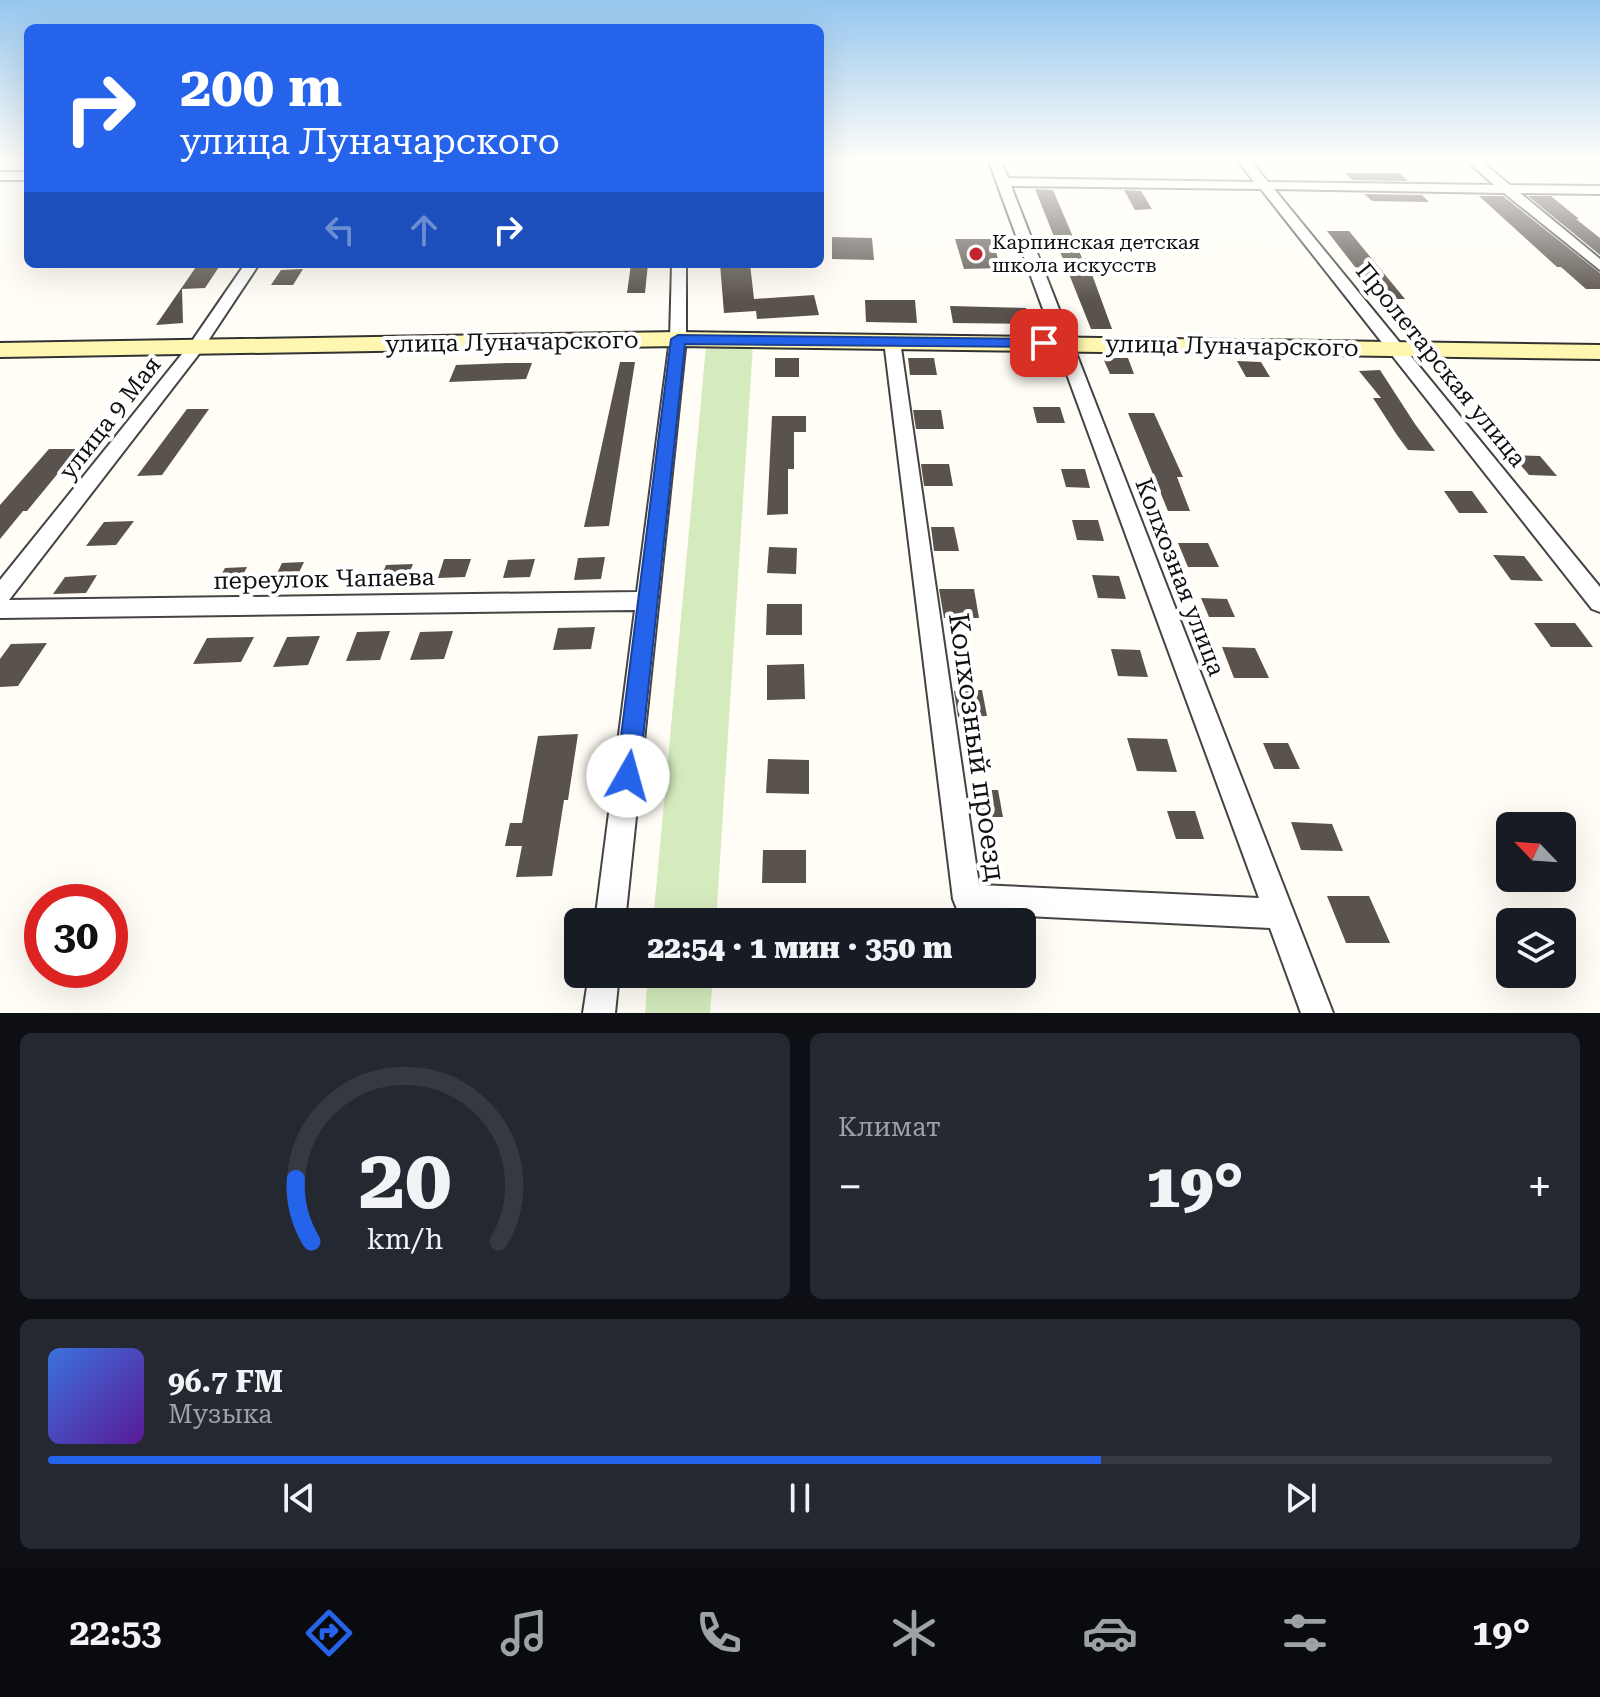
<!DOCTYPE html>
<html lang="ru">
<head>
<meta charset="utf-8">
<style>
	body { margin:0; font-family:"Roboto Serif",serif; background:#242831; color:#f1f3f6; height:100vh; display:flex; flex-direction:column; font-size:30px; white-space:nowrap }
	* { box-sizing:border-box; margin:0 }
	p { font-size:26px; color:#9ea1a6 }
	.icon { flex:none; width:44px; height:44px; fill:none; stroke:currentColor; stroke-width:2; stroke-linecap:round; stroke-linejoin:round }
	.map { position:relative; height:1013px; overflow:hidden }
	.side { display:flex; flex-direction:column; gap:20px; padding:20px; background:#0d0f14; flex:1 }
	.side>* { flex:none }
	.hud { position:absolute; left:24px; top:24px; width:800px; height:244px; border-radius:12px; box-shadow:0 8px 32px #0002; background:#2563eb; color:#fff; overflow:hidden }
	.needle { width:52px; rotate:295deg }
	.fabs { position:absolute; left:1496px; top:812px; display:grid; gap:16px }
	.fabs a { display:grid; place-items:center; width:80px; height:80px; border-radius:12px; background:#171b24; box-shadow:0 8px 32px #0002; font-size:40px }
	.speed { position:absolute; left:24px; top:884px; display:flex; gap:16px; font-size:40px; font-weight:700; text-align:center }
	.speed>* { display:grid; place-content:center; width:104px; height:104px; border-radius:50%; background:#171b24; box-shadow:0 8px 32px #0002; line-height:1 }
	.speed .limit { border:12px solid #d22; background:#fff; color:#111 }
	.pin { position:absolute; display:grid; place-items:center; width:68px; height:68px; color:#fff; margin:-34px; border-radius:16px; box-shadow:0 4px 12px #0006 }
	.me { position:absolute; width:88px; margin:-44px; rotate:7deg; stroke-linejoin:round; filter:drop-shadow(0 0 6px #0008) }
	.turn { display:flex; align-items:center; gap:28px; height:168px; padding:0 24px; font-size:36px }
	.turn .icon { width:104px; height:104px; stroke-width:2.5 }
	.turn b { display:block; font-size:56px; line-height:68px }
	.lanes { display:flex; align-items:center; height:76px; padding:0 24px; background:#0003; justify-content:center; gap:40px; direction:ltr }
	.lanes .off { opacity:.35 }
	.big { font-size:60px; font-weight:800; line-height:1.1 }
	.side .card { flex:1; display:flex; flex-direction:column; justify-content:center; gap:12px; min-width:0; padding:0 28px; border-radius:12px; background:#242831 }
	.side .dial { align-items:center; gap:0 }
	.dial svg { height:208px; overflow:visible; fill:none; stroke:#363941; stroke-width:7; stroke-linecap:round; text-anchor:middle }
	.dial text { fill:#f1f3f6; stroke:none }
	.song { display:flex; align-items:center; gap:24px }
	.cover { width:96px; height:96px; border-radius:12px; background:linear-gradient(135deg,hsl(220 70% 55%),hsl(270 70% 35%)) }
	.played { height:8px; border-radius:4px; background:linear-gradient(90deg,#2563eb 70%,#363941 70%) }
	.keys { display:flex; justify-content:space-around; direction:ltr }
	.heat { display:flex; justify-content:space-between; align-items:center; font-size:44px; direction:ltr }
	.side .tiles { flex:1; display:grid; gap:20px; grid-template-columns:1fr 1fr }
	.card:last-child { grid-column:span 2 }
	.trip { position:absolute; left:564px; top:908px; width:472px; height:80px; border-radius:12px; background:#171b24; box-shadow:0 8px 32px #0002; font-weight:800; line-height:80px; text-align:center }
	.tabs { display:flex; height:128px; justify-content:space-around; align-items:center; background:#090b0e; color:#9ea1a6 }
	.tabs .icon { width:56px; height:56px }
	.tabs .selected { color:#2563eb }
	.tabs b { font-size:36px; color:#f1f3f6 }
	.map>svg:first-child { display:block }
</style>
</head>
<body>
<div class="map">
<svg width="1600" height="1013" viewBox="0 0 1600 1013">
	<rect width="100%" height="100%" fill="#fffdf5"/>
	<!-- green -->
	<g fill="#d5ebbd">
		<path d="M753,344L716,922H653L706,346Z"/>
		<path d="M648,974H713L710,1013H645Z"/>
	</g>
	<!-- building -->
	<g fill="#5a524d">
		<path d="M1345,173H1400L1408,181L1352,180Z"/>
		<path d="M1035,189L1053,190L1082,258H1086L1112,329H1091Z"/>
		<path d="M1124,190L1141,191L1152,209L1135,210Z"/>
		<path d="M1364,194L1422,195L1429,202L1372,201Z"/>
		<path d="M1479,196H1503L1600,273V289H1586L1561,267H1557Z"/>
		<path d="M1528,196H1551L1579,219H1576L1600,238V255Z"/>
		<path d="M1327,231H1349L1405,299H1380Z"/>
		<path d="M832,237L872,238L874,260L832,259Z"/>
		<path d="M955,239H992L1001,268L964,269Z"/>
		<path d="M198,264H221L205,288L182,289L183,323L156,325Z"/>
		<path d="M631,264H648L645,293H627Z"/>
		<path d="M720,264H750L754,299L814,295L819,315L757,319L756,311L724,313Z"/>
		<path d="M303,269L293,285H271L281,270Z"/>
		<path d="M865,300H915L917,323L866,322Z"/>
		<path d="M950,306L1026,308L1031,324L953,323Z"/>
		<rect x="775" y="358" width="24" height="19"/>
		<path d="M908,358H934L937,375H910Z"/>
		<path d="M1103,358H1128L1134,374H1110Z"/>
		<path d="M1237,361L1261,362L1270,377H1246Z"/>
		<path d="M620,362H635L609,526L584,527Z"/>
		<path d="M507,363H532L526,379L449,382L456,365Z"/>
		<path d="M1380,370L1415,424L1435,451L1408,450L1397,435L1373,398H1381L1359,371Z"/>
		<path d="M1033,407H1060L1065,423H1037Z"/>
		<path d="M187,409H209L162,475L137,476Z"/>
		<path d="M913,410H941L944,429H916Z"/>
		<path d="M1128,413H1154L1183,477H1177L1190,511H1168Z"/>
		<path d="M772,416H806V432H794V469H788V514L767,515Z"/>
		<path d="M49,449H78L27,511H23L0,539V505Z"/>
		<path d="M1512,455L1540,456L1557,476L1529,475Z"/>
		<path d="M921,464H949L953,486H924Z"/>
		<path d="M1061,469H1085L1090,488L1066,487Z"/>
		<path d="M1444,491H1472L1488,513H1459Z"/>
		<path d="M1072,520H1098L1104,541L1077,540Z"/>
		<path d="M134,521L116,545L86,546L104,522Z"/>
		<path d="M931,527H954L959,551H934Z"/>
		<path d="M1178,543H1208L1219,567H1188Z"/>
		<path d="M769,547L797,548L796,574L767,573Z"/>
		<path d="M1493,555L1524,556L1543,581L1511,580Z"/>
		<path d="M605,557L601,579L574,580L578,558Z"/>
		<path d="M444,559H471L465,577L438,578Z"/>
		<path d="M535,559L530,577L503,578L508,560Z"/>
		<path d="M304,562L293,585L271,586L282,563Z"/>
		<path d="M413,564L405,583H379L386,565Z"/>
		<path d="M247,567L235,590L212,591L225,568Z"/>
		<path d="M97,575L86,593L53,594L65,577Z"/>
		<path d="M1092,575L1119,576L1126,599L1098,598Z"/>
		<path d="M939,589H974L979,618H944Z"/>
		<path d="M1201,598L1227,599L1235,617H1209Z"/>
		<path d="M767,604H802V635H766Z"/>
		<path d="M1534,623H1575L1593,647H1551Z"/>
		<path d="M595,627L591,649L553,650L558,628Z"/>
		<path d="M390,631L380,660L346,661L357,632Z"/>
		<path d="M453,631L444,659L410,660L420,632Z"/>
		<path d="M320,636L308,665L273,667L287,637Z"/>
		<path d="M254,637L241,662L193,664L207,638Z"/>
		<path d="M47,643L18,686L0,687V659L11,644Z"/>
		<path d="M1222,647L1255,648L1269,678H1234Z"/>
		<path d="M1111,649L1140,650L1148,677L1118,676Z"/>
		<path d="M804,664L805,699L767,700V665Z"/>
		<path d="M982,690L987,716L958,717L954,691Z"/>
		<path d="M578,734L568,800H564L552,876L516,877L522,846H505L510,823H522L538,736Z"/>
		<path d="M1127,738L1167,739L1177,772L1137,771Z"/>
		<path d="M1263,743H1288L1300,769H1274Z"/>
		<path d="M768,759L809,760V794L766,793Z"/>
		<path d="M971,790H998L1003,817H975Z"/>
		<path d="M1167,811H1195L1204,839H1176Z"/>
		<path d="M1291,822L1332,824L1343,851L1301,850Z"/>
		<path d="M763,850H806V883H762Z"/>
		<path d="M1327,896H1369L1390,943H1346Z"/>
	</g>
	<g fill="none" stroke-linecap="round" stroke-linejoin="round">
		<!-- street casing -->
		<g stroke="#444" stroke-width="4">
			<g id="street">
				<path d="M988,159H1000L1008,178L1254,182L1237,159H1249L1268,182L1494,185L1465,159H1478L1510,185L1600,186V194L1520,193L1600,259V270L1504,193L1274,189L1600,587V612L1592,609L1261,189L1011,186L1333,1013H1301L1270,928L967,913L957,909L953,899L884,341L892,336L900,341L979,885L1259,898Z"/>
				<rect x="0" y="172" width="28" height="8"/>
				<path d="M245,264H259L202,350L9,600L637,592L670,339L672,264H686V339L625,922H595L635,610L0,618V580L190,344Z"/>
				<path d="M589,974H619L615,1013H583Z"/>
			</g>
		</g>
		<!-- secondary casing -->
		<g stroke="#333" stroke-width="4">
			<path id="secondary" d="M678,332L1600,345V359L678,346L0,357V343Z"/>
		</g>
		<!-- street -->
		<use href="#street" fill="#fff" fill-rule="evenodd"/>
		<!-- secondary -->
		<use href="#secondary" fill="#fff6b0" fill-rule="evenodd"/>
	</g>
	<!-- sky -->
	<linearGradient id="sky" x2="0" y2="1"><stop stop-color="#95c6ee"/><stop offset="0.53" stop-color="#fffefa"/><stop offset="1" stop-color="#fffefa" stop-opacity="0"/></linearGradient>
	<rect width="1600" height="301" fill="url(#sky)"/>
	<!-- route -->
	<path fill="#2563eb" stroke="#184099" stroke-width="2" d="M678,335L1044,339L1051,343L1044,347L685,344L639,776L636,784L628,787L619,784L616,776L671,339Z"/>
	<!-- markers -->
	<circle fill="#c4262e" stroke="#fff" stroke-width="3" cx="976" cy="254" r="8"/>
	<g text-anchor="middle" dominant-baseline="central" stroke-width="8" stroke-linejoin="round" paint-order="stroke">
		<!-- far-poi labels -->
		<g font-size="20" fill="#111" stroke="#fff" text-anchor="start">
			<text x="992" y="242">Карпинская детская<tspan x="992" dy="23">школа искусств</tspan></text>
		</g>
		<!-- street labels -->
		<g font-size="24" fill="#111" stroke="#fff">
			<text transform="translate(512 342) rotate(-1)">улица Луначарского</text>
			<text transform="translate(1232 346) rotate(1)">улица Луначарского</text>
			<text transform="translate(1441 365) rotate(51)">Пролетарская улица</text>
			<text transform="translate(110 418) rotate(-52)">улица 9 Мая</text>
			<text transform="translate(1180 577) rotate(69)">Колхозная улица</text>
			<text transform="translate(324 579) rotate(-1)">переулок Чапаева</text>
		</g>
		<!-- near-street labels -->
		<g font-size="28" fill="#111" stroke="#fff">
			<text transform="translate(977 747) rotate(82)">Колхозный проезд</text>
		</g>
	</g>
</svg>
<div class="fabs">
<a><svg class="needle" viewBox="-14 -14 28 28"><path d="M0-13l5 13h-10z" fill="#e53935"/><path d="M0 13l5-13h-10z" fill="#9ea1a6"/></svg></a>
<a><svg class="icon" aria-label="layers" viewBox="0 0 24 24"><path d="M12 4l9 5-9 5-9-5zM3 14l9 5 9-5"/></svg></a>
</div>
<div class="speed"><div class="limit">30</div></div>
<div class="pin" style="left:1044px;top:343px;background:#d93025"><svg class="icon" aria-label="arrive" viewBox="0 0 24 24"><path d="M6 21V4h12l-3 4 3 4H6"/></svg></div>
<svg class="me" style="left:628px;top:776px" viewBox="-20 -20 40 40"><circle r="19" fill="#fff"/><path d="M0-13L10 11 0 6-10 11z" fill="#2563eb"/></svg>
<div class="trip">22:54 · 1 мин · 350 m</div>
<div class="hud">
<div class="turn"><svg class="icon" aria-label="right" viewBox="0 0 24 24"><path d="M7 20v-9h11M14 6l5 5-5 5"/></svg><div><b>200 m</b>улица Луначарского</div></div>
<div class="lanes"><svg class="icon off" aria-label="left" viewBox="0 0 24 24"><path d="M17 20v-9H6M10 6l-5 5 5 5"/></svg><svg class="icon off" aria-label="ahead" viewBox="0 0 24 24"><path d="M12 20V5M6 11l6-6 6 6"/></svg><svg class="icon" aria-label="right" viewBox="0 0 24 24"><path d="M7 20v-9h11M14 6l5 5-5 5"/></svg></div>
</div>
</div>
<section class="side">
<div class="tiles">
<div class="card dial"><svg viewBox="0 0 100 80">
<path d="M14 69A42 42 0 1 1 86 69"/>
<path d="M14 69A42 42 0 0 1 8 45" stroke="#2563eb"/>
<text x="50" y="56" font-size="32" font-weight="700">20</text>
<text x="50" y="72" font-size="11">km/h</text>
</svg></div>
<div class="card"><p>Климат</p>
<div class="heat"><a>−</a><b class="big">19°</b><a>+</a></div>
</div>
<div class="card">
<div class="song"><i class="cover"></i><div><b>96.7 FM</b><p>Музыка</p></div></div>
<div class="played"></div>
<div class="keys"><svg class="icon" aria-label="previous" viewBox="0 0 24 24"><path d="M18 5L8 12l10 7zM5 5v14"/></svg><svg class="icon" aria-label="pause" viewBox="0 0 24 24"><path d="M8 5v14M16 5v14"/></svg><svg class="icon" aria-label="next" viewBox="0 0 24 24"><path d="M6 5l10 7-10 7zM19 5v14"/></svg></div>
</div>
</div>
</section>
<nav class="tabs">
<b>22:53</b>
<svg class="icon selected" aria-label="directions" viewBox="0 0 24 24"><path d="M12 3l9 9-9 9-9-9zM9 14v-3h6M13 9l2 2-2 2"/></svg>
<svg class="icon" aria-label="music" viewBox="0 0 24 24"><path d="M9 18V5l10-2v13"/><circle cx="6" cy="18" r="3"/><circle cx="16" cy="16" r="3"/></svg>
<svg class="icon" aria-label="phone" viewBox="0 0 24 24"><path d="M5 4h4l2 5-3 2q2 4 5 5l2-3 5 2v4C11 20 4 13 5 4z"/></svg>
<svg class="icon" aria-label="climate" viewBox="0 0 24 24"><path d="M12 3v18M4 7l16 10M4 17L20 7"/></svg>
<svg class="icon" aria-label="car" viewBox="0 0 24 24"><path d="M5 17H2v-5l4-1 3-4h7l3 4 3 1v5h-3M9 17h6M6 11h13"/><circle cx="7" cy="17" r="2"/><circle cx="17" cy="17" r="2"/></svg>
<svg class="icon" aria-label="filters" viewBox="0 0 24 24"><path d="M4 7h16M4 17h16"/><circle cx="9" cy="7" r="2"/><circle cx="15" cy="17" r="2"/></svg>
<b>19°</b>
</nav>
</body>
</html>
